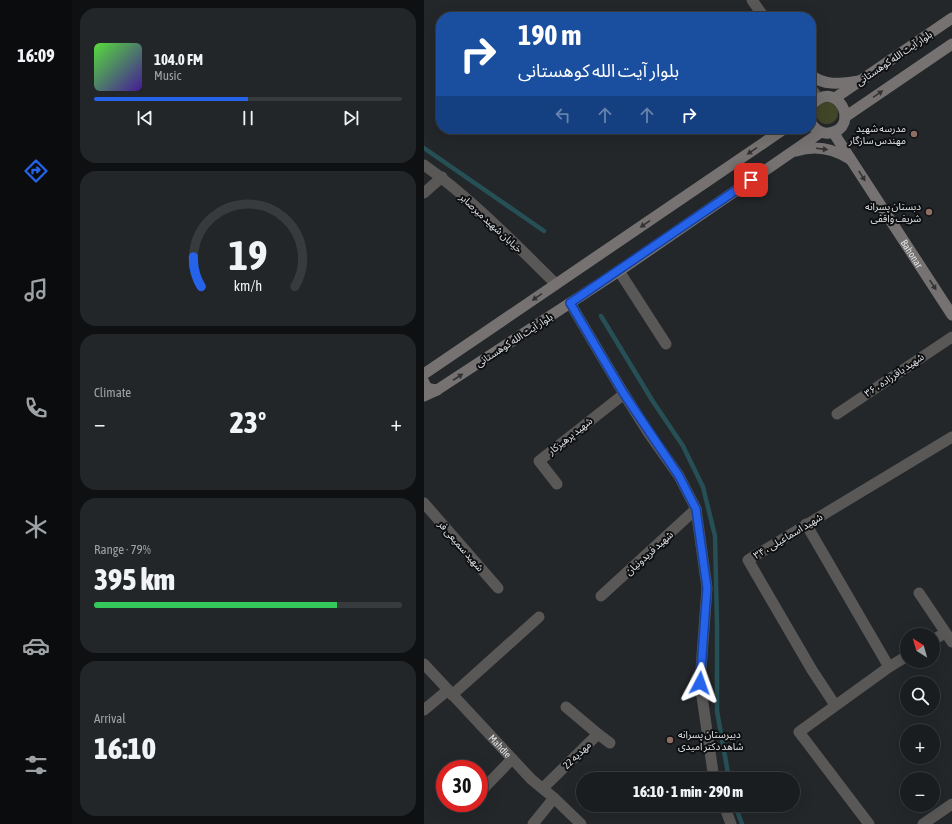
<!DOCTYPE html>
<html lang="en">
<head>
<meta charset="utf-8">
<style>
	body { margin:0; font-family:"Asap Condensed","Noto Sans Arabic",sans-serif; background:#232629; color:#f1f3f6; height:100vh; display:flex; flex-direction:column; font-size:15px; white-space:nowrap }
	* { box-sizing:border-box; margin:0 }
	p { font-size:13px; color:#9fa2a5 }
	.icon { flex:none; width:22px; height:22px; fill:none; stroke:currentColor; stroke-width:2; stroke-linecap:round; stroke-linejoin:round }
	.map { position:relative; flex:1; overflow:hidden }
	.side { display:flex; flex-direction:column; gap:8px; padding:8px; background:#0e1012; width:352px }
	.side>* { flex:none }
	.hud { position:absolute; left:12px; top:12px; width:380px; height:122px; border-radius:16px; box-shadow:0 4px 16px #0002,0 0 0 1px #383b3e; background:#1a4fa0; color:#fff; overflow:hidden }
	.needle { width:26px; rotate:323deg }
	.buttons { position:absolute; left:476px; top:628px; display:grid; gap:8px }
	.buttons a { display:grid; place-items:center; width:40px; height:40px; border-radius:50%; background:#1a1d20; box-shadow:0 4px 16px #0002,0 0 0 1px #383b3e; font-size:20px }
	.speed { position:absolute; left:12px; top:760px; display:flex; gap:8px; font-size:20px; font-weight:700; text-align:center }
	.speed>* { display:grid; place-content:center; width:52px; height:52px; border-radius:50%; background:#1a1d20; box-shadow:0 4px 16px #0002,0 0 0 1px #383b3e; line-height:1 }
	.speed .limit { border:6px solid #d22; background:#fff; color:#111 }
	.pin { position:absolute; display:grid; place-items:center; width:34px; height:34px; color:#fff; margin:-17px; border-radius:8px; box-shadow:0 2px 6px #0006 }
	.me { position:absolute; width:44px; margin:-22px; rotate:4deg; stroke-linejoin:round; filter:drop-shadow(0 0 3px #0008) }
	.turn { display:flex; align-items:center; gap:14px; height:84px; padding:0 16px; font-size:18px }
	.turn .icon { width:52px; height:52px; stroke-width:2.5 }
	.turn b { display:block; font-size:28px; line-height:34px }
	.lanes { display:flex; align-items:center; height:38px; padding:0 16px; background:#0003; justify-content:center; gap:20px; direction:ltr }
	.lanes .off { opacity:.35 }
	.big { font-size:30px; font-weight:800; line-height:1.1 }
	.side .tile { flex:1; display:flex; flex-direction:column; justify-content:center; gap:6px; min-width:0; padding:0 14px; border-radius:16px; background:#232629 }
	.side .dial { align-items:center; gap:0 }
	.dial svg { height:104px; overflow:visible; fill:none; stroke:#383b3e; stroke-width:7; stroke-linecap:round; text-anchor:middle }
	.dial text { fill:#f1f3f6; stroke:none }
	.song { display:flex; align-items:center; gap:12px }
	.cover { width:48px; height:48px; border-radius:6px; background:linear-gradient(135deg,hsl(110 70% 55%),hsl(260 70% 35%)) }
	.played { height:4px; border-radius:2px; background:linear-gradient(90deg,#2563eb 50%,#383b3e 50%) }
	.keys { display:flex; justify-content:space-around; direction:ltr }
	.heat { display:flex; justify-content:space-between; align-items:center; font-size:22px; direction:ltr }
	.charge { height:6px; border-radius:3px; background:linear-gradient(90deg,#34c759 79%,#383b3e 0) }
	.trip { position:absolute; left:152px; top:772px; width:224px; height:40px; border-radius:20px; background:#1a1d20; box-shadow:0 4px 16px #0002,0 0 0 1px #383b3e; font-weight:800; line-height:40px; text-align:center }
	main { display:flex; flex:1; min-height:0 }
	.tabs { display:flex; flex-direction:column; width:72px; justify-content:space-around; align-items:center; background:#0a0c0d; color:#9fa2a5 }
	.tabs .icon { width:28px; height:28px }
	.tabs .on { color:#2563eb }
	.tabs b { font-size:18px; color:#f1f3f6 }
	.map>svg:first-child { display:block }
</style>
</head>
<body>
<main>
<nav class="tabs">
<b>16:09</b>
<svg class="icon on" aria-label="directions" viewBox="0 0 24 24"><path d="M12 3l9 9-9 9-9-9zM9 14v-3h6M13 9l2 2-2 2"/></svg>
<svg class="icon" aria-label="music" viewBox="0 0 24 24"><path d="M9 18V5l10-2v13"/><circle cx="6" cy="18" r="3"/><circle cx="16" cy="16" r="3"/></svg>
<svg class="icon" aria-label="phone" viewBox="0 0 24 24"><path d="M5 4h4l2 5-3 2q2 4 5 5l2-3 5 2v4C11 20 4 13 5 4z"/></svg>
<svg class="icon" aria-label="climate" viewBox="0 0 24 24"><path d="M12 3v18M4 7l16 10M4 17L20 7"/></svg>
<svg class="icon" aria-label="car" viewBox="0 0 24 24"><path d="M5 17H2v-5l4-1 3-4h7l3 4 3 1v5h-3M9 17h6M6 11h13"/><circle cx="7" cy="17" r="2"/><circle cx="17" cy="17" r="2"/></svg>
<svg class="icon" aria-label="filters" viewBox="0 0 24 24"><path d="M4 7h16M4 17h16"/><circle cx="9" cy="7" r="2"/><circle cx="15" cy="17" r="2"/></svg>
</nav>
<section class="side">
<div class="tile">
<div class="song"><i class="cover"></i><div><b>104.0 FM</b><p>Music</p></div></div>
<div class="played"></div>
<div class="keys"><svg class="icon" aria-label="previous" viewBox="0 0 24 24"><path d="M18 5L8 12l10 7zM5 5v14"/></svg><svg class="icon" aria-label="pause" viewBox="0 0 24 24"><path d="M8 5v14M16 5v14"/></svg><svg class="icon" aria-label="next" viewBox="0 0 24 24"><path d="M6 5l10 7-10 7zM19 5v14"/></svg></div>
</div>
<div class="tile dial"><svg viewBox="0 0 100 80">
<path d="M14 69A42 42 0 1 1 86 69"/>
<path d="M14 69A42 42 0 0 1 8 46" stroke="#2563eb"/>
<text x="50" y="56" font-size="32" font-weight="700">19</text>
<text x="50" y="72" font-size="11">km/h</text>
</svg></div>
<div class="tile"><p>Climate</p>
<div class="heat"><a>−</a><b class="big">23°</b><a>+</a></div>
</div>
<div class="tile"><p>Range · 79%</p><b class="big">395 km</b><div class="charge"></div></div>
<div class="tile"><p>Arrival</p><b class="big">16:10</b></div>
</section>
<div class="map">
<svg width="528" height="824" viewBox="0 0 528 824">
	<rect width="100%" height="100%" fill="#23272a"/>
	<!-- green -->
	<circle fill="#414628" cx="403" cy="113" r="11"/>
	<g fill="none" stroke-linecap="round" stroke-linejoin="round">
		<!-- stream -->
		<g stroke="#265056" stroke-width="4.5">
			<path d="M0,148L120,231"/>
			<path d="M177,316L228,400L259,446L279,487L291,536L293,625V711L305,779"/>
			<path d="M311,805L318,824"/>
		</g>
		<!-- minor -->
		<g stroke="#5a5757" stroke-width="11">
			<path d="M0,165C48,199 90,243 132,284"/>
			<path d="M0,193L18,177"/>
			<path d="M195,271L242,344"/>
			<path d="M146,303L200,394L224,432L255,476L272,509L283,588L276,683L290,779"/>
			<path d="M413,414L528,337"/>
			<path d="M133,484L115,461L200,394"/>
			<path d="M0,503L74,588"/>
			<path d="M382,524L465,667L375,732L445,824"/>
			<path d="M495,593L528,642"/>
			<path d="M177,596L272,509"/>
			<path d="M509,640L521,633"/>
			<path d="M465,667L483,656"/>
			<path d="M28,695L115,617"/>
			<path d="M411,705L388,670L324,560L528,437"/>
			<path d="M0,710L24,690"/>
			<path d="M174,734L186,743"/>
			<path d="M60,788L88,759"/>
			<path d="M119,788L174,734L142,707"/>
			<path d="M300,805L307,824"/>
			<path d="M109,824L130,798"/>
			<path d="M499,824L528,804"/>
		</g>
		<!-- tertiary -->
		<g stroke="#5a5757" stroke-width="11">
			<path d="M328,0L340,17"/>
			<path d="M387,88L394,98"/>
			<path id="s1" d="M0,664L107,779L130,798L157,824"/>
		</g>
		<!-- secondary -->
		<g stroke="#777272" stroke-width="11">
			<path d="M387,75C401,87 419,83 435,81"/>
			<path d="M411,98L528,18"/>
			<path d="M387,106C412,75 439,128 405,133C397,134 391,129 387,123"/>
			<path d="M421,117L528,44"/>
			<path id="s2" d="M409,132L528,315"/>
			<path d="M372,151C391,145 410,149 426,159"/>
			<path d="M0,374L360,129"/>
			<path d="M0,382C2,389 6,389 13,390"/>
			<path d="M0,396L13,390L195,271L397,132"/>
		</g>
	</g>
	<!-- one-way arrows -->
	<defs><path id="oneway-solid" d="M-6-.8H1V-3.2L6.5 0L1 3.2V.8H-6Z"/></defs>
	<g fill="#333233">
		<use href="#oneway-solid" transform="translate(454 94) rotate(-34)"/>
		<use href="#oneway-solid" transform="translate(398 149) rotate(7)"/>
		<use href="#oneway-solid" transform="translate(328 151) rotate(146)"/>
		<use href="#oneway-solid" transform="translate(438 176) rotate(57)"/>
		<use href="#oneway-solid" transform="translate(221 224) rotate(146)"/>
		<use href="#oneway-solid" transform="translate(509 285) rotate(57)"/>
		<use href="#oneway-solid" transform="translate(113 297) rotate(146)"/>
		<use href="#oneway-solid" transform="translate(34 377) rotate(-33)"/>
	</g>
	<g fill="none" stroke-linecap="round" stroke-linejoin="round">
		<!-- route casing -->
		<g stroke="#184099" stroke-width="10">
			<path id="route" d="M276,683L283,588L272,509L255,476L200,394L146,303L327,180"/>
		</g>
		<!-- route -->
		<use href="#route" stroke="#2563eb" stroke-width="7"/>
	</g>
	<!-- markers -->
	<g fill="#8d6e63" stroke="#0e0f11" stroke-width="1.5">
		<circle cx="490" cy="134" r="4"/>
		<circle cx="505" cy="212" r="4"/>
		<circle cx="246" cy="740" r="4"/>
	</g>
	<g text-anchor="middle" dominant-baseline="central" stroke-width="4" stroke-linejoin="round" paint-order="stroke">
		<!-- street labels -->
		<g font-size="10" fill="#e1e3e6" stroke="#0e0f11">
			<text transform="translate(470 58) rotate(-34)">بلوار آیت الله کوهستانی</text>
			<text transform="translate(67 223) rotate(43)">خیابان شهید میرصابر</text>
			<text stroke="none"><textPath href="#s2" startOffset="145">Bahonar</textPath></text>
			<text transform="translate(90 340) rotate(-33)">بلوار آیت الله کوهستانی</text>
			<text transform="translate(470 375) rotate(-34)">شهید باقرزاده ، ۳۶</text>
			<text transform="translate(146 436) rotate(-38)">شهید پرهیزکار</text>
			<text transform="translate(364 536) rotate(-31)">شهید اسماعیلی ، ۳۴</text>
			<text transform="translate(37 546) rotate(49)">شهید سمیعی فر</text>
			<text transform="translate(225 553) rotate(-42)">شهید فریدونیان</text>
			<text stroke="none"><textPath href="#s1" startOffset="112">Mahdie</textPath></text>
			<text transform="translate(153 755) rotate(-44)">مهدیه 22</text>
		</g>
		<!-- poi labels -->
		<g font-size="10" fill="#e1e3e6" stroke="#0e0f11" text-anchor="end">
			<text x="482" y="128">مدرسه شهید<tspan x="482" dy="12">مهندس سازگار</tspan></text>
			<text x="497" y="206">دبستان پسرانه<tspan x="497" dy="12">شریف واقفی</tspan></text>
			<text x="254" y="734" text-anchor="start">دبیرستان پسرانه<tspan x="254" dy="12">شاهد دکتر امیدی</tspan></text>
		</g>
	</g>
</svg>
<div class="buttons">
<a><svg class="needle" viewBox="-14 -14 28 28"><path d="M0-13l5 13h-10z" fill="#e53935"/><path d="M0 13l5-13h-10z" fill="#9fa2a5"/></svg></a>
<a><svg class="icon" aria-label="search" viewBox="0 0 24 24"><circle cx="10" cy="10" r="6"/><path d="M15 15l6 6"/></svg></a>
<a>+</a>
<a>−</a>
</div>
<div class="speed"><div class="limit">30</div></div>
<div class="pin" style="left:327px;top:180px;background:#d93025"><svg class="icon" aria-label="arrive" viewBox="0 0 24 24"><path d="M6 21V4h12l-3 4 3 4H6"/></svg></div>
<svg class="me" style="left:276px;top:683px" viewBox="-20 -20 40 40"><path d="M0-17L14 15 0 8-14 15z" fill="#2563eb" stroke="#fff" stroke-width="4"/></svg>
<div class="trip">16:10 · 1 min · 290 m</div>
<div class="hud">
<div class="turn"><svg class="icon" aria-label="right" viewBox="0 0 24 24"><path d="M7 20v-9h11M14 6l5 5-5 5"/></svg><div><b>190 m</b>بلوار آیت الله کوهستانی</div></div>
<div class="lanes"><svg class="icon off" aria-label="left" viewBox="0 0 24 24"><path d="M17 20v-9H6M10 6l-5 5 5 5"/></svg><svg class="icon off" aria-label="ahead" viewBox="0 0 24 24"><path d="M12 20V5M6 11l6-6 6 6"/></svg><svg class="icon off" aria-label="ahead" viewBox="0 0 24 24"><path d="M12 20V5M6 11l6-6 6 6"/></svg><svg class="icon" aria-label="right" viewBox="0 0 24 24"><path d="M7 20v-9h11M14 6l5 5-5 5"/></svg></div>
</div>
</div>
</main>
</body>
</html>
